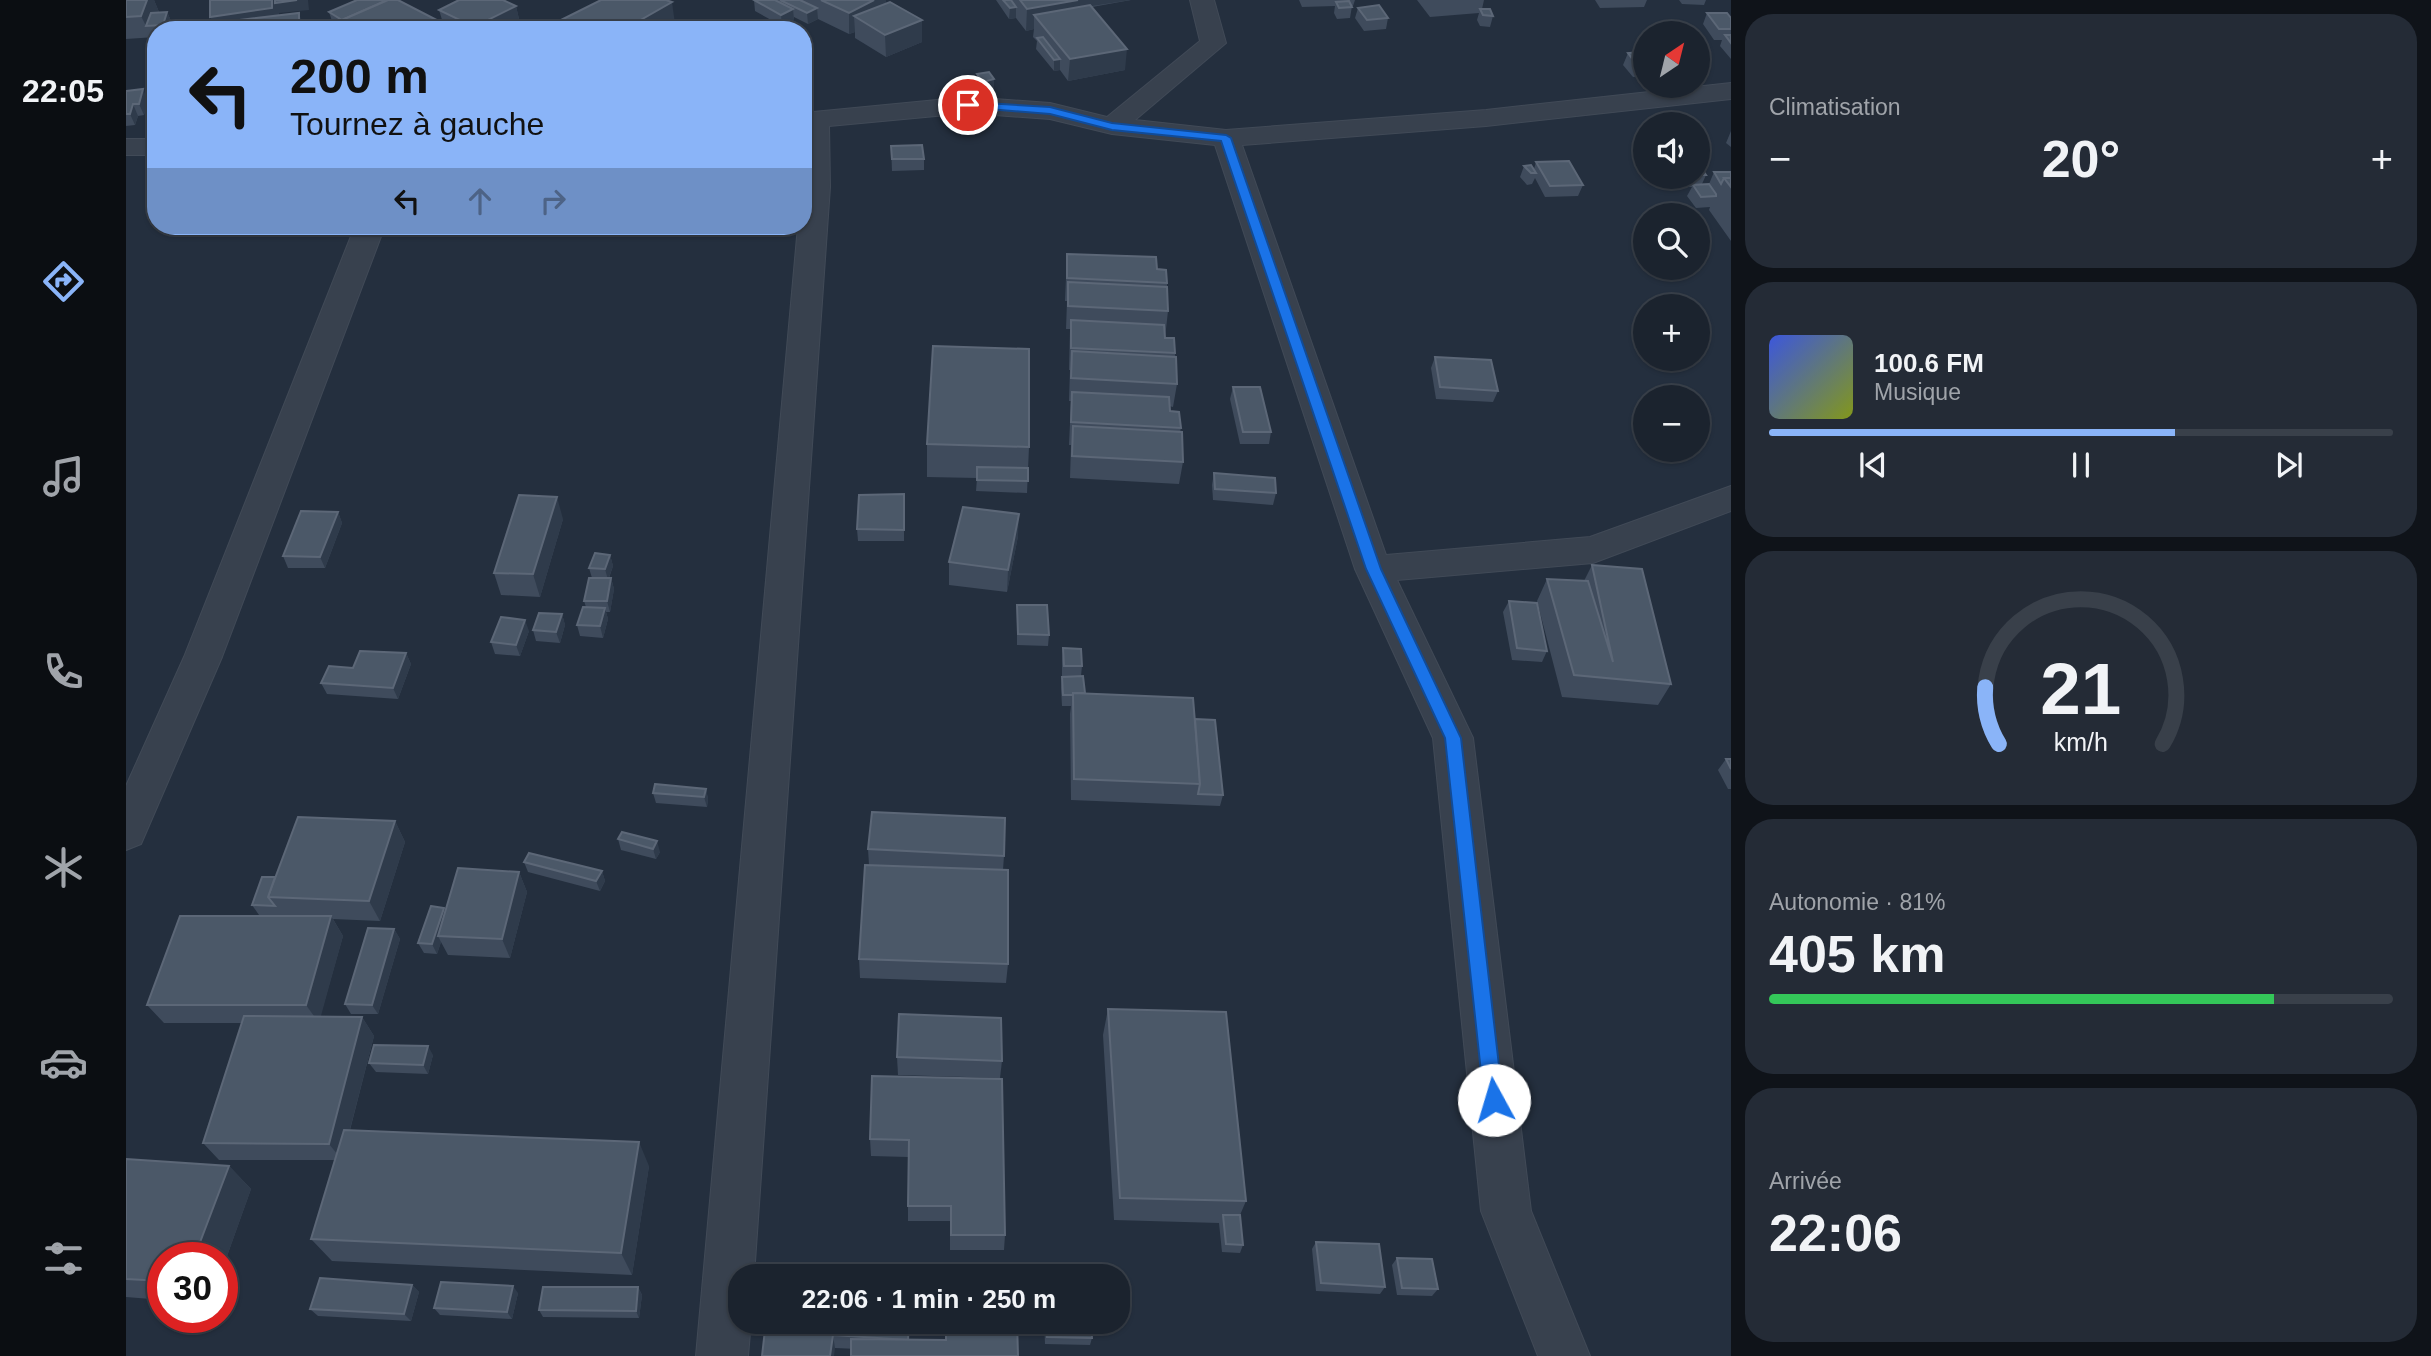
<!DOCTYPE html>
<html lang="fr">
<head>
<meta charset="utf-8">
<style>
	body { margin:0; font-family:Helvetica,sans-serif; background:#242b36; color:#f1f3f6; height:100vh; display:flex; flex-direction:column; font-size:26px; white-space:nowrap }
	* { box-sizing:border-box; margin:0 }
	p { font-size:23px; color:#a0a4aa }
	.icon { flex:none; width:38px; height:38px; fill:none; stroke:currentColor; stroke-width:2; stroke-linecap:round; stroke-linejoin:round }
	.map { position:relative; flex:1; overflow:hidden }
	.panel { display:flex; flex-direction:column; gap:14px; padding:14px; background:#0f1319; width:700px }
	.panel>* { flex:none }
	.banner { position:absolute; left:21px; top:21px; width:665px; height:214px; border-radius:28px; box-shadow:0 2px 5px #0004,0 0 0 2px #39404a; background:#8ab4f8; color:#111; overflow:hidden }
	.needle { width:46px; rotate:35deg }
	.controls { position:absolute; left:1507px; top:21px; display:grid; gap:14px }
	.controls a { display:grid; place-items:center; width:77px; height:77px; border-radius:50%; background:#1b232e; box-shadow:0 2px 5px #0004,0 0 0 2px #39404a; font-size:35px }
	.speed { position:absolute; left:21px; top:1242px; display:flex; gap:14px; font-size:35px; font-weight:700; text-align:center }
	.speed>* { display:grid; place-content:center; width:91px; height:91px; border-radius:50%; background:#1b232e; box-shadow:0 2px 5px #0004,0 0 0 2px #39404a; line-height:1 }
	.speed .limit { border:10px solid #d22; background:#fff; color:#111 }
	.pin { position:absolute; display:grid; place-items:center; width:60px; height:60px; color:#fff; margin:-30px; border:4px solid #fff; border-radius:50%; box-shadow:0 2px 7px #0007 }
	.me { position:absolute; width:77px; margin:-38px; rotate:354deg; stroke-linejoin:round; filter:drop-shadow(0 0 5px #0008) }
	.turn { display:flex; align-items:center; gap:24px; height:147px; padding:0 28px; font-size:32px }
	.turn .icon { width:91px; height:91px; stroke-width:2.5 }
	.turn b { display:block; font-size:49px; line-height:60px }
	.lanes { display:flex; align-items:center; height:66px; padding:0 28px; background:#0003; justify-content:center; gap:35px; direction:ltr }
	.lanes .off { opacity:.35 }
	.big { font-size:52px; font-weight:800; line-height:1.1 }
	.panel .card { flex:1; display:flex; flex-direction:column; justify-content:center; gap:10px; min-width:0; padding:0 24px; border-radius:28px; background:#242b36 }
	.panel .dial { align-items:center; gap:0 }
	.dial svg { height:182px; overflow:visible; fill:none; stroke:#39404a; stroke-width:7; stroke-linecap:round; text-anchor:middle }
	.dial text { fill:#f1f3f6; stroke:none }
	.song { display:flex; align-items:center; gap:21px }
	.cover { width:84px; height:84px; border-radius:10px; background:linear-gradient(135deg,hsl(230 70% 55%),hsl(70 70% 35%)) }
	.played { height:7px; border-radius:4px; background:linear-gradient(90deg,#8ab4f8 65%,#39404a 65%) }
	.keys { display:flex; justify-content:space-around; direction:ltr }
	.heat { display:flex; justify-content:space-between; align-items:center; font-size:38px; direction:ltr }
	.charge { height:10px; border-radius:5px; background:linear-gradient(90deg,#34c759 81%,#39404a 0) }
	.trip { position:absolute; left:602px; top:1264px; width:402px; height:70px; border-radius:28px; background:#1b232e; box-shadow:0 2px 5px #0004,0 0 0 2px #39404a; font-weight:800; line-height:70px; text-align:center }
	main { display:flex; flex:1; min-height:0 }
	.tab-bar { display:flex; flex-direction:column; width:126px; justify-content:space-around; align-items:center; background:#0b0e12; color:#a0a4aa }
	.tab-bar .icon { width:49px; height:49px }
	.tab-bar .on { color:#8ab4f8 }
	.tab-bar b { font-size:32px; color:#f1f3f6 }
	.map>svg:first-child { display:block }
</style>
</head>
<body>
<main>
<nav class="tab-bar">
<b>22:05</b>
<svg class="icon on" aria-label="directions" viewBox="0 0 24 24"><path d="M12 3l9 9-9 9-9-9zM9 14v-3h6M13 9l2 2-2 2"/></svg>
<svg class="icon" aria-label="music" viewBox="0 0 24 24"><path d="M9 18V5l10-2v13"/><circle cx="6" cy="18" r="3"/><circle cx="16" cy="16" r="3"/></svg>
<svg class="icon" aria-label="phone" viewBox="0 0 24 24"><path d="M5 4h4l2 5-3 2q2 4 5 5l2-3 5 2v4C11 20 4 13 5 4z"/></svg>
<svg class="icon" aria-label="climate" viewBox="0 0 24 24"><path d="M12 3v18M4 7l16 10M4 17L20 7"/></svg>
<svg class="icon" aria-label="car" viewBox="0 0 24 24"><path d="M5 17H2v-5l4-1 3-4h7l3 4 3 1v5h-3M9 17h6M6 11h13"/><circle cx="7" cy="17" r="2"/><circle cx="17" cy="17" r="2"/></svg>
<svg class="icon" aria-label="filters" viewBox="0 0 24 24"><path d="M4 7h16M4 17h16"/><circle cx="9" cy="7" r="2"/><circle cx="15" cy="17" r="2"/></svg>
</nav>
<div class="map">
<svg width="1605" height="1356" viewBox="0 0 1605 1356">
	<rect width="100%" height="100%" fill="#242f3e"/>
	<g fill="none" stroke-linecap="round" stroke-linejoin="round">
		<!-- minor casing -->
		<g stroke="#414a57" stroke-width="2">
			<g id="minor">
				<path d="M1064,0H1088L1100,43L1009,120L1100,130L1360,110L1605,83V99L1360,126L1116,145L1260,555L1464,537L1605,486V511L1467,563L1271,580L1347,738L1405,1211L1464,1356H1412L1355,1211L1307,738L1229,569L1089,145L986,134L924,119L842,113L703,126L704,187L628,1276H614V1321H625L622,1356H570L672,226H677V113L842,97L924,103L981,117L1074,41Z"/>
				<rect x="0" y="139" width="30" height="16"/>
				<path d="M229,226H259L96,657L15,844L0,850V786L58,657Z"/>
			</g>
		</g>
		<!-- minor -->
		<use href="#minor" fill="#38414e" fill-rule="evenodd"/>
	</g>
	<!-- wall -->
	<g fill="#3f4b5c">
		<path d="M0,0H28L33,12H41L46,23L44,30H30V37L0,39Z"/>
		<path d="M628,0H760V3L796,42L760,57L729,38V32L723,34L692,19L682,24L668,17V20L656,26L629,11Z"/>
		<path d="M870,0H1005L966,7L999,70L942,81L934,70L928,71L910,49L911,41L907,37L908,29L900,31L890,18L883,19Z"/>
		<path d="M1173,0H1229L1227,6H1226L1224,18L1211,19L1208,13L1209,6L1176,7Z"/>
		<path d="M1291,0H1358L1356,9L1367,16L1364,27L1354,26L1351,20L1353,13L1304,17Z"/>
		<path d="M1469,0H1521L1518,7L1474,8Z"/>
		<path d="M1553,0H1580L1578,5L1556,4Z"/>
		<path d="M390,6L395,28L391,30H193L207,24L203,12L317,23L313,10Z"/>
		<path d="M1232,8L1262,18L1260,29L1238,31L1229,18Z"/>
		<path d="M1581,13L1605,18V59L1594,46L1596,40H1588L1577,24Z"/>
		<path d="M1502,53L1519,56V76L1507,77L1497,65Z"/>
		<path d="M851,74L868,79V91L856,93L851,85Z"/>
		<path d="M0,91L22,101L18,115L12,116L9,125L0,126Z"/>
		<path d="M1605,131V147L1600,143Z"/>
		<path d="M765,146L798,159V170L766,171Z"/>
		<path d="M1410,162L1457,185L1452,196L1419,197L1409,178L1406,184L1401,185L1394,177L1398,166L1408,169Z"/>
		<path d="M1572,163L1580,175L1576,184H1583L1588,172H1605V241L1583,210L1584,207L1570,208L1561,196L1566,187H1556L1548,177H1572Z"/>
		<path d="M941,254L1031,269L1041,283L1042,311L1039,338L1049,353L1051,384L1047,407L1043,406L1044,411L1055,428L1054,432L1057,462L1053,484L944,478L945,445H943L945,401H943L944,370H943L944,329H940L941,301H939Z"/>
		<path d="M1309,357L1372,391L1367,402L1310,399L1305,368Z"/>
		<path d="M1107,387L1145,432L1143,444H1114L1104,399Z"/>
		<path d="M801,444L903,447L901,493L850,491L851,478L801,477Z"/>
		<path d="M1088,473L1150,493L1147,505L1087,500L1086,485Z"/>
		<path d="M778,494V541H732L731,529Z"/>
		<path d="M212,512L216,523L199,568H162L157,556Z"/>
		<path d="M437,519L414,597L375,595L368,573Z"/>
		<path d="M892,536L881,592L823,585V562Z"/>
		<path d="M484,555L487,566L483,578H485L488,589L484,612H480L482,619L477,638L454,636L451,625L460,607L458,601L466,578L463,568Z"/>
		<path d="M1466,565L1545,684L1532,705L1436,697L1411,601L1421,579L1458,581Z"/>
		<path d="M1383,601L1421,651L1416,662L1386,660L1377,612Z"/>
		<path d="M891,605L923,635L922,646L891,645Z"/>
		<path d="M436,614L439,625L434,643L410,641L407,630Z"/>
		<path d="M403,631L394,656L369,654L365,642Z"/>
		<path d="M937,648L956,666L955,676L959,693L1069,719L1097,795L1094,806L945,800L944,714L945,706H936L935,688L936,677V660Z"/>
		<path d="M280,653L285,664L272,699L201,694L195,683L227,668Z"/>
		<path d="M1600,759H1605V789H1602L1592,770Z"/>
		<path d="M580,789L582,799L581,807L530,803L527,793Z"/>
		<path d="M269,821L279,842L254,921L207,919L217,936L194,1017H236L248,1036L224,1130L523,1166L506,1275L206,1261L185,1239L209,1160H93L77,1143L116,1023H38L21,1005L150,916L133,915L126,905L149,877Z"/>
		<path d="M496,832L534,852L530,859L495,850L492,839Z"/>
		<path d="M742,849L878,856L877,870L882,964L880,983L734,978L733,959L743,865Z"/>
		<path d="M398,862L476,871L479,881L474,891L402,872Z"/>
		<path d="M393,872L401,892L384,958L322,955L315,942L311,954L298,953L292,943L319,910Z"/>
		<path d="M268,929L274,939L252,1014H225L219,1004Z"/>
		<path d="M982,1009L1120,1201L1114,1215L1117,1245L1114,1253L1096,1252L1093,1223L988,1220L977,1035Z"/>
		<path d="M307,1055L302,1074L250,1072L243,1063Z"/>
		<path d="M771,1057L876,1061L874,1078L772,1075Z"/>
		<path d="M746,1076L879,1235L878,1250H824V1221H782V1157L745,1156L744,1139Z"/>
		<path d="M0,1159L103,1166L125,1189L96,1270V1258H37V1300L0,1297Z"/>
		<path d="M1190,1242L1259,1287L1254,1294L1190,1291L1186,1249Z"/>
		<path d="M1271,1258L1312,1289L1306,1296L1271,1295L1266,1265Z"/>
		<path d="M286,1285L293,1292L285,1321L192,1316L184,1309Z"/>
		<path d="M512,1287L516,1295L513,1318L417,1317L413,1310Z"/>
		<path d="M392,1293L386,1319L314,1315L308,1308Z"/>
		<path d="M640,1321L783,1340L892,1356L709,1348Z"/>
		<path d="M918,1321H965L966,1338L964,1345L919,1344Z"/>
	</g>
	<!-- shaded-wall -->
	<g fill="#2f3b4b">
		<path d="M21,0H28L33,12L20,26L15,16Z"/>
		<path d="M146,0H182L183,10L153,13L154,30H89L84,17Z"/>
		<path d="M748,0H760L761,15L728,16L729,32L723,34V13Z"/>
		<path d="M952,0H1005L908,15V29L900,31L901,9Z"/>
		<path d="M546,2L549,24L538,30H497Z"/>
		<path d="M390,6L395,28L391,30H349L348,27Z"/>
		<path d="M890,7V18L883,19L884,8Z"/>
		<path d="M691,8L692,19L682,24L681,13Z"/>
		<path d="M667,9L668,20L656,26L655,15Z"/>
		<path d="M41,12L46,23L44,30H39L37,25Z"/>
		<path d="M173,13L178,30H173Z"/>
		<path d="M796,20V42L760,57L759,35Z"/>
		<path d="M1001,49L999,70L942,81L944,59Z"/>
		<path d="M934,59V70L928,71V60Z"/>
		<path d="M868,79V91L856,93L857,82Z"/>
		<path d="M17,89L22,101L18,115L13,104Z"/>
		<path d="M7,104L12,116L9,125L4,114Z"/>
		<path d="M431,497L437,519L414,597L407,574Z"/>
		<path d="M212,512L216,523L199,568L194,557Z"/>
		<path d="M893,514L892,536L881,592L882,570Z"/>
		<path d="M484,555L487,566L482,580L479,569Z"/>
		<path d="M485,578L488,589L484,612L481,601Z"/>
		<path d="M479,608L482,619L477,638L474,626Z"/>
		<path d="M436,614L439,625L434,643L430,632Z"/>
		<path d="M399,620L403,631L394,656L390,645Z"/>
		<path d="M280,653L285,664L272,699L267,688Z"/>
		<path d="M580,789L582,799L581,807L578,797Z"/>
		<path d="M269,821L279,842L254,921L243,901Z"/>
		<path d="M531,841L534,852L530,859L527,849Z"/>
		<path d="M476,871L479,881L474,891L470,881Z"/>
		<path d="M393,872L401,892L384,958L376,939Z"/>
		<path d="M318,908L323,918L312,936L315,942L311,954L306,944Z"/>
		<path d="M205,916L217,936L193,1023L180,1005Z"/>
		<path d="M268,929L274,939L252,1014L246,1005Z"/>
		<path d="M236,1017L248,1036L216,1160L203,1144Z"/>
		<path d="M302,1046L307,1055L302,1074L297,1065Z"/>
		<path d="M513,1142L523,1166L506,1275L495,1253Z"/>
		<path d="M103,1166L125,1189L96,1270V1258H68Z"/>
		<path d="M286,1285L293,1292L285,1321L278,1314Z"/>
		<path d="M387,1286L392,1293L386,1319L381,1312Z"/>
		<path d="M512,1287L516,1295L513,1318L510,1311Z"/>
		<path d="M707,1335L709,1348L708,1356H704Z"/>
	</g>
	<!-- building -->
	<g fill="#4b5868" stroke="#5c6777" stroke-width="2">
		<path d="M0,0H21L15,16L0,17Z"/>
		<path d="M84,0H146V8L84,17Z"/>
		<path d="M149,0H171L149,3Z"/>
		<path d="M231,0H257L259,1L216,20L203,12Z"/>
		<path d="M262,0H272L330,30H263L269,27L262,30H193Z"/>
		<path d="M333,0H377L390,6L348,27L313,10Z"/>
		<path d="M475,0H540L546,2L497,30H415Z"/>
		<path d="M628,0H649L667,9L655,15Z"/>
		<path d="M654,0H674L691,8L681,13Z"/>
		<path d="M695,0H748L723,13Z"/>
		<path d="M877,0H885L890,7L884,8Z"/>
		<path d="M894,0H952L901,9Z"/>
		<path d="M1223,1L1226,7L1213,8L1210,2Z"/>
		<path d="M764,2L796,20L759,35L728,16Z"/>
		<path d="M964,5L1001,49L944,59L908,15Z"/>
		<path d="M1253,5L1262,18L1241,20L1232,8Z"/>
		<path d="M1354,9H1364L1367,16L1357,15Z"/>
		<path d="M41,12L37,25L20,26L25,13Z"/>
		<path d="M173,13V30H71L72,25Z"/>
		<path d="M1581,13H1601L1605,18V29H1593Z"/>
		<path d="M1599,35H1605V43Z"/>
		<path d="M917,37L934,59L928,60L911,38Z"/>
		<path d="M1516,52L1519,56V65H1511L1502,53Z"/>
		<path d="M863,72L868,79L857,82L851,74Z"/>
		<path d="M17,89L13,104H7L4,114H0V91Z"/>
		<path d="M796,145L798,159H766L765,146Z"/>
		<path d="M1443,161L1457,185L1424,186L1410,162Z"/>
		<path d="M1572,163L1580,175H1572Z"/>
		<path d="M1405,165L1410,173H1405L1398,166Z"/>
		<path d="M1588,172H1605V178H1598L1595,184Z"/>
		<path d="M1598,178H1605V187Z"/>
		<path d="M1583,184L1590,194V196L1575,197L1567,185Z"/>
		<path d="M941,254L1030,257L1031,269L1040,270L1041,283L941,278Z"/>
		<path d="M942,282L1041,287L1042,311L942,306Z"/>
		<path d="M945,320L1038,325L1039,338H1048L1049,353L945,348Z"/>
		<path d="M807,346L903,349V447L801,444Z"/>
		<path d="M946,351L1050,357L1051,384L945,378Z"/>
		<path d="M1309,357L1365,360L1372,391L1314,387Z"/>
		<path d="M1107,387H1134L1145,432H1117Z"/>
		<path d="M946,392L1043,397L1044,411L1053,412L1055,428L945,422Z"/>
		<path d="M947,426L1056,432L1057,462L946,456Z"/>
		<path d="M851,467L902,468V481L851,480Z"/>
		<path d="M1088,473L1149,478L1150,493L1089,489Z"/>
		<path d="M778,494V530L731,529L733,495Z"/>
		<path d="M393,495L431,497L407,574L368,573Z"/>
		<path d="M837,507L893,514L882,570L823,562Z"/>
		<path d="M175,511L212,512L194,557L157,556Z"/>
		<path d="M469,553L484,555L479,569L463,568Z"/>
		<path d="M1466,565L1516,569L1545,684L1448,675L1421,579L1462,581L1487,662Z"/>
		<path d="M463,578H485L481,601H458Z"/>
		<path d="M1383,601L1411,603L1421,651L1391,648Z"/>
		<path d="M891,605H921L923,635L892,634Z"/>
		<path d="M457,607L479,608L474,626L451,625Z"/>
		<path d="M413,613L436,614L430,632L407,630Z"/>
		<path d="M375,617L399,620L390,645L365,642Z"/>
		<path d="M937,648L955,649L956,666H938Z"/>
		<path d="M234,651L280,653L267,688L195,683L203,666L227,668Z"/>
		<path d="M957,676L959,693H947V695H937L936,677Z"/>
		<path d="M947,693L1067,698L1074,784L948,779Z"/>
		<path d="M1069,719L1089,720L1097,795L1072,794L1074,784Z"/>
		<path d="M1600,759H1605V769Z"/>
		<path d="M529,784L580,789L578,797L527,793Z"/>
		<path d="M746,812L879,818L878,856L742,849Z"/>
		<path d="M172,817L269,821L243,901L142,897Z"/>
		<path d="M496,832L531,841L527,849L492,839Z"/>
		<path d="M403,853L476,871L470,881L398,862Z"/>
		<path d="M739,865L882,870V964L733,959Z"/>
		<path d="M332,868L393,872L376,939L312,936Z"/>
		<path d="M136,877H149L142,897L149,906L126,905Z"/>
		<path d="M305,906L318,908L306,944L292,943Z"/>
		<path d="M54,916H205L180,1005H21Z"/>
		<path d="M242,928L268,929L246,1005L219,1004Z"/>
		<path d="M982,1009L1100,1012L1120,1201L994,1198Z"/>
		<path d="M773,1014L875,1018L876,1061L771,1057Z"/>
		<path d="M118,1016L236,1017L203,1144L77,1143Z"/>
		<path d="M248,1045L302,1046L297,1065L243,1063Z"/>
		<path d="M746,1076L876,1079L879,1235H825V1206H782L783,1140L744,1139Z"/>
		<path d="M218,1130L513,1142L495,1253L185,1239Z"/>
		<path d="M0,1159L103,1166L68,1258H37V1281L0,1279Z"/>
		<path d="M1097,1215H1114L1117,1245L1100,1244Z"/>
		<path d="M1190,1242L1253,1244L1259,1287L1195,1283Z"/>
		<path d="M1271,1258L1306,1259L1312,1289L1276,1288Z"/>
		<path d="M821,1272L890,1273V1276H821Z"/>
		<path d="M194,1278L286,1285L278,1314L184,1309Z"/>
		<path d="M315,1282L387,1286L381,1312L308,1308Z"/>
		<path d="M417,1287H512L510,1311L413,1310Z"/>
		<path d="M640,1321H783L782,1340L707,1335L704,1356H636Z"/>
		<path d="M820,1321H891L892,1356H725V1339L820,1340Z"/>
		<path d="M920,1321H965L966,1338L921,1337Z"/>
	</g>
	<!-- route -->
	<path fill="#1a73e8" stroke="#114b97" stroke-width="2" d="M842,102L924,107L986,123L1100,135L1105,138L1255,569L1335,738L1377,1100L1375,1106L1368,1109L1361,1106L1358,1100L1319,738L1240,569L1095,141L986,130L924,114L838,107L836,105Z"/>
</svg>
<div class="controls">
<a><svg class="needle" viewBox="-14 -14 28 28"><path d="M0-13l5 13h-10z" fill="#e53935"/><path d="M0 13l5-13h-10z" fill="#a0a4aa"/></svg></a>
<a><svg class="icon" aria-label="sound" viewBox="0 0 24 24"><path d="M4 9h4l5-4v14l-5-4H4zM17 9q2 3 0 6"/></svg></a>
<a><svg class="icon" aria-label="search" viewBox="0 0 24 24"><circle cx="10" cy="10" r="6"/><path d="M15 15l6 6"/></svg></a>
<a>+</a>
<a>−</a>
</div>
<div class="speed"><div class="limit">30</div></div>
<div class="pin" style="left:842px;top:105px;background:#d93025"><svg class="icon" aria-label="arrive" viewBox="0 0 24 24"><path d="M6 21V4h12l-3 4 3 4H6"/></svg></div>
<svg class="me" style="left:1368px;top:1100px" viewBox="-20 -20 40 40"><circle r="19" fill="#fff"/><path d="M0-13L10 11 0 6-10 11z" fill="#1a73e8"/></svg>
<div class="trip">22:06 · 1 min · 250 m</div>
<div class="banner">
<div class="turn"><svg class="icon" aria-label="left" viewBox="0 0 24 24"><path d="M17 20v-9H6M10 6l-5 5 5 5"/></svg><div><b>200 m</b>Tournez à gauche</div></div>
<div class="lanes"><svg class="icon" aria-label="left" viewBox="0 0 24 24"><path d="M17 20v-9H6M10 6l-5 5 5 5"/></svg><svg class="icon off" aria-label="ahead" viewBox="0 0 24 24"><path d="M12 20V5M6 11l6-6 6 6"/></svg><svg class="icon off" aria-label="right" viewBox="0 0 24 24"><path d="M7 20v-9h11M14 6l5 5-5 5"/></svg></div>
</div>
</div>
<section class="panel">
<div class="card"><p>Climatisation</p>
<div class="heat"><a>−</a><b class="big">20°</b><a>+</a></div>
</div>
<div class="card">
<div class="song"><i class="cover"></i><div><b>100.6 FM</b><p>Musique</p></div></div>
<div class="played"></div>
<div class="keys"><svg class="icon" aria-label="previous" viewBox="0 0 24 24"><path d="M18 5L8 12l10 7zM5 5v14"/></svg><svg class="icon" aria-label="pause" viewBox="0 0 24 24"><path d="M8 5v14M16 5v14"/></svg><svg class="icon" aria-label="next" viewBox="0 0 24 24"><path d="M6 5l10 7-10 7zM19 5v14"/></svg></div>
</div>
<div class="card dial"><svg viewBox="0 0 100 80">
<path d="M14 69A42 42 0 1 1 86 69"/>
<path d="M14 69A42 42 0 0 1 8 44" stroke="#8ab4f8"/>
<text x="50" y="56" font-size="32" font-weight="700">21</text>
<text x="50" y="72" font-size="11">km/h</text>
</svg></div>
<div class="card"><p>Autonomie · 81%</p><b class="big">405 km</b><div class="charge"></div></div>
<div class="card"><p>Arrivée</p><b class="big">22:06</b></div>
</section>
</main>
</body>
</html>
